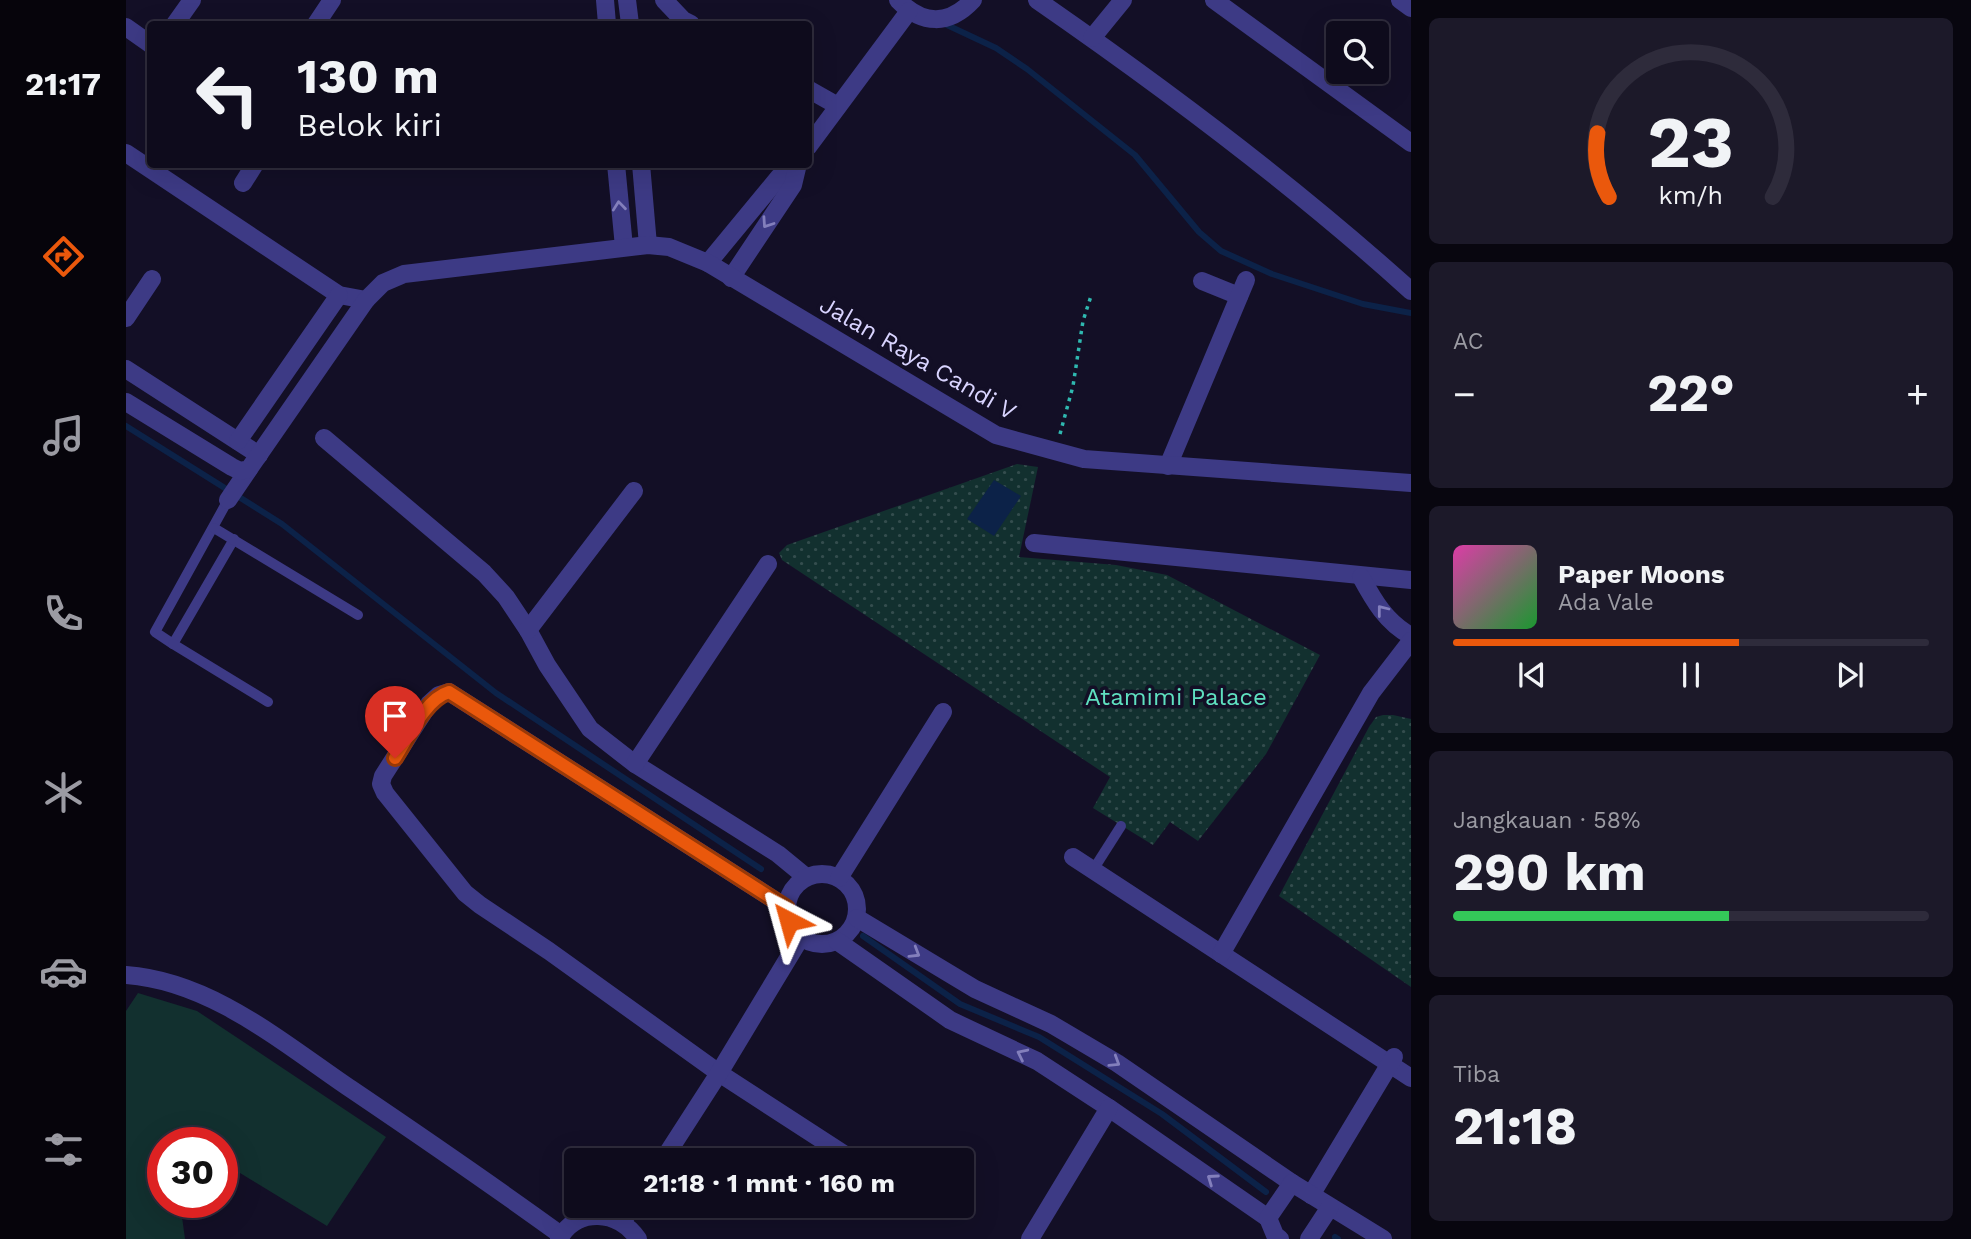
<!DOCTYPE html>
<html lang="id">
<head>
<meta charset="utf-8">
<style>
	body { margin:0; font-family:"Work Sans",sans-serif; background:#1c1929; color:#f1f3f6; height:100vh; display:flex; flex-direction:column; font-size:26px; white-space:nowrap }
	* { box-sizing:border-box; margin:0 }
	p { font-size:23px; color:#9b9ba3 }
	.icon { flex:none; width:38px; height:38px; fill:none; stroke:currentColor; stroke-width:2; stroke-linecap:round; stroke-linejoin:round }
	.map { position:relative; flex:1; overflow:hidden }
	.side { display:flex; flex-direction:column; gap:18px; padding:18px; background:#08060f; width:560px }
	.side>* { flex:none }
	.guide { position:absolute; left:21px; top:21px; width:665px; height:147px; border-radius:7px; box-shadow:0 7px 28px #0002,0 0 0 2px #2e2b3b; background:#0e0b1c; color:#f1f3f6; overflow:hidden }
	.controls { position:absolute; left:1200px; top:21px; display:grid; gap:14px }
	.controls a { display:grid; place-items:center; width:63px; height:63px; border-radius:7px; background:#0e0b1c; box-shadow:0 7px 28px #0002,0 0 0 2px #2e2b3b; font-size:35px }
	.speed { position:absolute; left:21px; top:1127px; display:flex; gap:14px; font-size:35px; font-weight:700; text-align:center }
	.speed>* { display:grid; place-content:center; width:91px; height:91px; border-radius:50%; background:#0e0b1c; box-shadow:0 7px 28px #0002,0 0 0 2px #2e2b3b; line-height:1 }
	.speed .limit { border:10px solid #d22; background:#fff; color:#111 }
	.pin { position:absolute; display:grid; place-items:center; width:60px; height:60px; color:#fff; margin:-72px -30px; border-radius:50% 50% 50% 0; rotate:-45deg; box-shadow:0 0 7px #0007 }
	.pin .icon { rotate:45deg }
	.me { position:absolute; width:77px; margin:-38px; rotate:321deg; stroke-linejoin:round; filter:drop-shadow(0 0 5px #0008) }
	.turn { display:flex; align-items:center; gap:24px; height:147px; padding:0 35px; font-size:32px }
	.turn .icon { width:91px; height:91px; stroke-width:2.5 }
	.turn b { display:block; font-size:49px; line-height:60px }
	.big { font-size:52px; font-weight:700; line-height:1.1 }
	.side .tile { flex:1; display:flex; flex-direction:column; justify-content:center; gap:10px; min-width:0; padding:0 24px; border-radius:10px; background:#1c1929 }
	.side .dial { align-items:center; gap:0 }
	.dial svg { height:182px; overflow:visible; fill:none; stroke:#2e2b3b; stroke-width:7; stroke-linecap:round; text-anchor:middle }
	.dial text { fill:#f1f3f6; stroke:none }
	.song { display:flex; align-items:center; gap:21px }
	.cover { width:84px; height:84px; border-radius:10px; background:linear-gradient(135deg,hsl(320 70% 55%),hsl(130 70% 35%)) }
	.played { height:7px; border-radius:4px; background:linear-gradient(90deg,#ea580c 60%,#2e2b3b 60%) }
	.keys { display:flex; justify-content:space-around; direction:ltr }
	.heat { display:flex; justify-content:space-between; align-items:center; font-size:38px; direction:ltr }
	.charge { height:10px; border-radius:5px; background:linear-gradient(90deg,#34c759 58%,#2e2b3b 0) }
	.trip { position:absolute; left:438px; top:1148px; width:410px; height:70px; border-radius:7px; background:#0e0b1c; box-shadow:0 7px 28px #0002,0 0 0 2px #2e2b3b; font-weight:700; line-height:70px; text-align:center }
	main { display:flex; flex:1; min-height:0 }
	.tab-bar { display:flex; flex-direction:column; width:126px; justify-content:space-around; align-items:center; background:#06040b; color:#9b9ba3 }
	.tab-bar .icon { width:49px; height:49px }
	.tab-bar .current { color:#ea580c }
	.tab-bar b { font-size:32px; color:#f1f3f6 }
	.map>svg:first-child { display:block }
</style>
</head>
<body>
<main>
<nav class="tab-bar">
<b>21:17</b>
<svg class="icon current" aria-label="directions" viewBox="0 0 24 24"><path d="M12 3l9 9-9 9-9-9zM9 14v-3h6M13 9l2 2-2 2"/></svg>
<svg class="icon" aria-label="music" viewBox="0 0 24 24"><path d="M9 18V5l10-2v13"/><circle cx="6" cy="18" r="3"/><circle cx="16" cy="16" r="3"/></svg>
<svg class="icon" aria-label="phone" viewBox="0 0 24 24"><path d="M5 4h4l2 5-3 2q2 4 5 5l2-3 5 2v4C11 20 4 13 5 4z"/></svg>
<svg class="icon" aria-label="climate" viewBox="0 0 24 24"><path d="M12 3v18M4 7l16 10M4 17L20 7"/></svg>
<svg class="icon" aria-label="car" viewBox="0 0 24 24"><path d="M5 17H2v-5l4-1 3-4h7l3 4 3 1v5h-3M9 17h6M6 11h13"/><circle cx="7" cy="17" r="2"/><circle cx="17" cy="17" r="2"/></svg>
<svg class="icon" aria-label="filters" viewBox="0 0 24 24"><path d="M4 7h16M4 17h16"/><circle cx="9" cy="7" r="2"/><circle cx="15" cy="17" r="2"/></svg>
</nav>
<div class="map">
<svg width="1285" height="1239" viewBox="0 0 1285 1239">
	<defs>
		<pattern id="park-dots" width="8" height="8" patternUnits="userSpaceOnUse" patternTransform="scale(1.75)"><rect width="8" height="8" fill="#12302f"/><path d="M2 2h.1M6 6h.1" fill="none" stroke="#344d4e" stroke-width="1.8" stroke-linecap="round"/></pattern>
	</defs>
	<rect width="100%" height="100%" fill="#130f26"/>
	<!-- grass -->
	<path fill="#12302f" d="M12,993L71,1011L260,1137L201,1226L96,1162V1143H66L45,1130L46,1143H37V1202H54L59,1239H0V1011Z"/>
	<!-- park -->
	<g fill="url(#park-dots)">
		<path d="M891,464L912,467L893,557L990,565L1041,575L1194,655L1140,754L1072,841L1044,822L1027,845L967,808L984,777L656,560L653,553L661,545Z"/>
		<path d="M1257,715H1267L1285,719V987L1153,896L1243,727L1250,717Z"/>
	</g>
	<!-- water -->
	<path fill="#0c2248" d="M868,480L895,496L868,536L841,519Z"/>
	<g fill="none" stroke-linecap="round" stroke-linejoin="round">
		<!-- stream -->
		<g stroke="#0c2248" stroke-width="6">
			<path d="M821,25L870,48L901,69L1009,155L1073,232L1095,251L1146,274L1237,304L1285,313"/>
			<path d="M0,426L156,524L370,693L635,869"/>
			<path d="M737,936L834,1004L913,1037L1036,1114L1140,1192"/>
			<path d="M1209,1237L1212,1239"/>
		</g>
		<!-- path -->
		<path stroke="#2fb8b0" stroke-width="3.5" stroke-dasharray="3.5 5" stroke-linecap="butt" d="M934,434L947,386L957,321L965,296"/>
		<!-- service -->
		<g stroke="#3d3a85" stroke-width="10">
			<path d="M102,500L29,632L47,644L108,539"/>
			<path d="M88,528L232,615"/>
			<path d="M47,644L142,702"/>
			<path d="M967,870L995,826"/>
		</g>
		<!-- minor -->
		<g stroke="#3d3a85" stroke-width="18">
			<path d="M479,0L481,24"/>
			<path d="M501,0L504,24"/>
			<path d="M538,0L557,20L565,24"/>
			<path d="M772,0C796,25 823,26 847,0"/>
			<path d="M911,0C1041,90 1168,185 1285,291"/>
			<path d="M1088,0L1285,143"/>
			<path d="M1274,0L1285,8"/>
			<path d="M49,24L66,0"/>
			<path d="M190,24L206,0"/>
			<path d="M0,27L24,44"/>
			<path d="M966,38L997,0"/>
			<path d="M682,89L712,106"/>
			<path d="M682,147L783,11"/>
			<path d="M0,153L213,295L240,300"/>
			<path d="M490,164L498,247"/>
			<path d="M515,164L522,245"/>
			<path d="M117,183L129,164"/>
			<path d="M582,263L653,177L668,164"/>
			<path d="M605,278L667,185L672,164"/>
			<path d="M1076,281L1113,296"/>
			<path d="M0,318L26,279"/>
			<path d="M0,369L133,455"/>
			<path d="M198,438L358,573L380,597L402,630L421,665L464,729L509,764L652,854L680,877"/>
			<path d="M112,441L213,295"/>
			<path d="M1042,466L1120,280"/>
			<path d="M102,500L123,469"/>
			<path d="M908,543L1285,580"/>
			<path d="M1235,577C1248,601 1260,622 1285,636"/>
			<path d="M402,630L508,491"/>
			<path d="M509,764L642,564"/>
			<path d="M947,857L1285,1078"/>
			<circle cx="696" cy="909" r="35"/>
			<path d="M713,878L817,712"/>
			<path d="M661,908L323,692L313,695L303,704L257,776L255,784L259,793L339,893L354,905L423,951L593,1073L727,1160"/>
			<path d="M731,918L849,989L925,1024L991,1063L1166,1183"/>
			<path d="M711,941L824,1020L911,1061L983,1108L1142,1218"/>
			<path d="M1095,954L1245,693L1285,641"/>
			<path d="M0,975C85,981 157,1043 225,1089C296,1137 366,1185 435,1235"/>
			<path d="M537,1160L593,1073L675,937"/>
			<path d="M1185,1195L1268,1057"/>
			<path d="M496,1222L507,1206"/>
			<path d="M433,1239C451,1207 493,1210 512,1239"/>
			<path d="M904,1239L983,1108"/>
			<path d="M1154,1239L1149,1235L1142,1218L1166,1183L1257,1239"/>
			<path d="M1183,1239L1204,1207"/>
		</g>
		<!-- tertiary -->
		<path stroke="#3d3a85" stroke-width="18" d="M0,402L106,467L114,471L123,469L240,300L257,283L278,274L522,245L543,247L582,263L870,435L958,459L1285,483"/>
	</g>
	<!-- one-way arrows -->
	<defs><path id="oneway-chevron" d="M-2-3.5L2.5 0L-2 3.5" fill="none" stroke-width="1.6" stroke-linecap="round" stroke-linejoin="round" transform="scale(1.75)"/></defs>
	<g stroke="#837fbc">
		<use href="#oneway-chevron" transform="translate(493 206) rotate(-96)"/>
		<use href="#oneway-chevron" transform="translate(641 223) rotate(124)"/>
		<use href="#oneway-chevron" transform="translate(1256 610) rotate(-128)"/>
		<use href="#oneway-chevron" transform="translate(789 953) rotate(31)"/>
		<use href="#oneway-chevron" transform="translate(896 1054) rotate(-154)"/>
		<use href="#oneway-chevron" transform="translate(989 1062) rotate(32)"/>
		<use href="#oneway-chevron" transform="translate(1086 1179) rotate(-145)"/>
	</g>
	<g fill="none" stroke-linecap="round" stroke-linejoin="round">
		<!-- route casing -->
		<g stroke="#983908" stroke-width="18">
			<path id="route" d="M269,758C282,738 299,699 323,692L661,908L663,921"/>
		</g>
		<!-- route -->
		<use href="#route" stroke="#ea580c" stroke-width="12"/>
	</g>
	<g text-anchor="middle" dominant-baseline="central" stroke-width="7" stroke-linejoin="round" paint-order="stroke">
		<!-- street labels -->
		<g font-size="24" fill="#d9d4ff" stroke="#130f26">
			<text transform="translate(792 358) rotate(30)">Jalan Raya Candi V</text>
		</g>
		<!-- park labels -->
		<g font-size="24" fill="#5fe0c0" stroke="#130f26">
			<text x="1050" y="697">Atamimi Palace</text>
		</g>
	</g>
</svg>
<div class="controls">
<a><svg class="icon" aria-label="search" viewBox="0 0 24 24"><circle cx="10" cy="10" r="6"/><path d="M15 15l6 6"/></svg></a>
</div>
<div class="speed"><div class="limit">30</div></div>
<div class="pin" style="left:269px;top:758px;background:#d93025"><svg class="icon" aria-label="arrive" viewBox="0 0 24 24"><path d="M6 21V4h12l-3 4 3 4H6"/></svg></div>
<svg class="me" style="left:663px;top:921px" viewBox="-20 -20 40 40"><path d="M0-17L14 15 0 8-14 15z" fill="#ea580c" stroke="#fff" stroke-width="4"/></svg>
<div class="trip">21:18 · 1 mnt · 160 m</div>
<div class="guide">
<div class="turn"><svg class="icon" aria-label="left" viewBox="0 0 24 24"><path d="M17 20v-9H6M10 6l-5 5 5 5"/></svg><div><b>130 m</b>Belok kiri</div></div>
</div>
</div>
<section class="side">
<div class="tile dial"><svg viewBox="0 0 100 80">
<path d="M14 69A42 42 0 1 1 86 69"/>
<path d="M14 69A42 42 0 0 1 9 41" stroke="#ea580c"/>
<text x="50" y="56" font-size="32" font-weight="700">23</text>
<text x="50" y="72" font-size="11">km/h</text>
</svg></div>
<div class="tile"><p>AC</p>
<div class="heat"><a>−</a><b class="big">22°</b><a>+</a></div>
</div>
<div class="tile">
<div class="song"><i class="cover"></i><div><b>Paper Moons</b><p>Ada Vale</p></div></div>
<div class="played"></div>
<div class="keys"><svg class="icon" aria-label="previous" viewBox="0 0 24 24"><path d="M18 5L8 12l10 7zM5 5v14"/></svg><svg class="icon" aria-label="pause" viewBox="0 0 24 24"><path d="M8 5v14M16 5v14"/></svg><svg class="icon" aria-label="next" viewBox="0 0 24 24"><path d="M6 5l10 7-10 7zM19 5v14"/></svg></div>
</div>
<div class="tile"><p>Jangkauan · 58%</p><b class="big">290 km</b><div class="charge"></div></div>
<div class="tile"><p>Tiba</p><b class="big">21:18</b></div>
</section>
</main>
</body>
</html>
